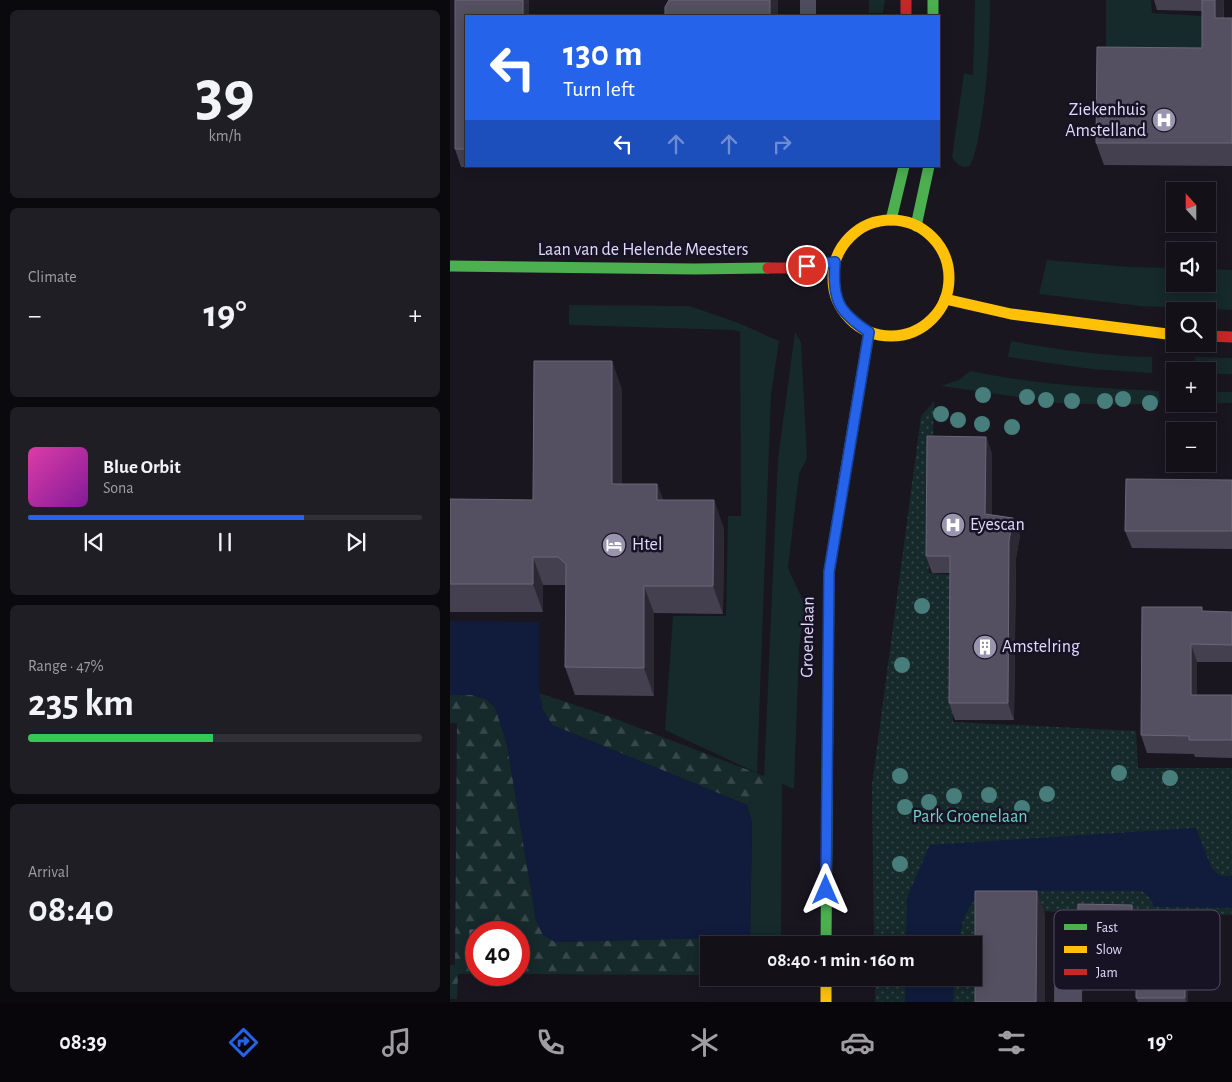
<!DOCTYPE html>
<html lang="en">
<head>
<meta charset="utf-8">
<style>
	body { margin:0; font-family:"Alegreya Sans",sans-serif; background:#201e25; color:#f1f3f6; height:100vh; display:flex; flex-direction:column; font-size:19px; white-space:nowrap }
	* { box-sizing:border-box; margin:0 }
	p { font-size:16px; color:#9d9da2 }
	.icon { flex:none; width:28px; height:28px; fill:none; stroke:currentColor; stroke-width:2; stroke-linecap:round; stroke-linejoin:round }
	.map { position:relative; flex:1; overflow:hidden }
	.details { display:flex; flex-direction:column; gap:10px; padding:10px; background:#0a090d; width:450px }
	.details>* { flex:none }
	.hud { position:absolute; left:15px; top:15px; width:475px; height:152px; border-radius:0px; box-shadow:0 2px 12px #0003,0 0 0 1px #323037; background:#2563eb; color:#fff; overflow:hidden }
	.needle { width:32px; rotate:339deg }
	.controls { position:absolute; left:716px; top:182px; display:grid; gap:10px }
	.controls a { display:grid; place-items:center; width:50px; height:50px; border-radius:0px; background:#131018; box-shadow:0 2px 12px #0003,0 0 0 1px #323037; font-size:25px }
	.speed { position:absolute; left:15px; top:921px; display:flex; gap:10px; font-size:25px; font-weight:700; text-align:center }
	.speed>* { display:grid; place-content:center; width:65px; height:65px; border-radius:50%; background:#131018; box-shadow:0 2px 12px #0003,0 0 0 1px #323037; line-height:1 }
	.speed .limit { border:8px solid #d22; background:#fff; color:#111 }
	.pin { position:absolute; display:grid; place-items:center; width:42px; height:42px; color:#fff; margin:-21px; border:2px solid #fff; border-radius:50%; box-shadow:0 1px 5px #0007 }
	.me { position:absolute; width:55px; margin:-28px; rotate:0deg; stroke-linejoin:round; filter:drop-shadow(0 0 4px #0008) }
	.turn { display:flex; align-items:center; gap:18px; height:105px; padding:0 15px; font-size:22px }
	.turn .icon { width:65px; height:65px; stroke-width:2.5 }
	.turn b { display:block; font-size:35px; line-height:42px }
	.lanes { display:flex; align-items:center; height:48px; padding:0 15px; background:#0003; justify-content:center; gap:25px; direction:ltr }
	.lanes .off { opacity:.35 }
	.big { font-size:38px; font-weight:700; line-height:1.1 }
	.details .widget { flex:1; display:flex; flex-direction:column; justify-content:center; gap:8px; min-width:0; padding:0 18px; border-radius:8px; background:#201e25 }
	.details .dial { align-items:center; gap:0 }
	.dial b { font-size:65px; line-height:1 }
	.song { display:flex; align-items:center; gap:15px }
	.cover { width:60px; height:60px; border-radius:8px; background:linear-gradient(135deg,hsl(320 70% 55%),hsl(290 70% 35%)) }
	.played { height:5px; border-radius:2px; background:linear-gradient(90deg,#2563eb 70%,#323037 70%) }
	.keys { display:flex; justify-content:space-around; direction:ltr }
	.heat { display:flex; justify-content:space-between; align-items:center; font-size:28px; direction:ltr }
	.charge { height:8px; border-radius:4px; background:linear-gradient(90deg,#34c759 47%,#323037 0) }
	.trip { position:absolute; left:250px; top:936px; width:282px; height:50px; border-radius:0px; background:#131018; box-shadow:0 2px 12px #0003,0 0 0 1px #323037; font-weight:700; line-height:50px; text-align:center }
	.tab-bar { display:flex; height:80px; justify-content:space-around; align-items:center; background:#08060a; color:#9d9da2 }
	.tab-bar .icon { width:35px; height:35px }
	.tab-bar .current { color:#2563eb }
	.tab-bar b { font-size:22px; color:#f1f3f6 }
	main { display:flex; flex:1; min-height:0 }
	.map>svg:first-child { display:block }
</style>
</head>
<body>
<main>
<section class="details">
<div class="widget dial"><b>39</b><p>km/h</p></div>
<div class="widget"><p>Climate</p>
<div class="heat"><a>−</a><b class="big">19°</b><a>+</a></div>
</div>
<div class="widget">
<div class="song"><i class="cover"></i><div><b>Blue Orbit</b><p>Sona</p></div></div>
<div class="played"></div>
<div class="keys"><svg class="icon" aria-label="previous" viewBox="0 0 24 24"><path d="M18 5L8 12l10 7zM5 5v14"/></svg><svg class="icon" aria-label="pause" viewBox="0 0 24 24"><path d="M8 5v14M16 5v14"/></svg><svg class="icon" aria-label="next" viewBox="0 0 24 24"><path d="M6 5l10 7-10 7zM19 5v14"/></svg></div>
</div>
<div class="widget"><p>Range · 47%</p><b class="big">235 km</b><div class="charge"></div></div>
<div class="widget"><p>Arrival</p><b class="big">08:40</b></div>
</section>
<div class="map">
<svg width="782" height="1002" viewBox="0 0 782 1002">
	<defs>
		<pattern id="forest-firs" width="22" height="20" patternUnits="userSpaceOnUse" patternTransform="scale(1.25)"><rect width="22" height="20" fill="#16292b"/><path d="M5 1l3.5 6h-7zM16 11l3.5 6h-7z" fill="#38474b"/></pattern>
		<pattern id="park-dots" width="8" height="8" patternUnits="userSpaceOnUse" patternTransform="scale(1.25)"><rect width="8" height="8" fill="#16292b"/><path d="M2 2h.1M6 6h.1" fill="none" stroke="#38474b" stroke-width="1.8" stroke-linecap="round"/></pattern>
	</defs>
	<rect width="100%" height="100%" fill="#191620"/>
	<!-- grass -->
	<g fill="#16292b">
		<path d="M419,0H435L433,13H419Z"/>
		<path d="M525,0H540C540,37 538,72 533,109C530,128 528,148 520,166C511,169 507,164 502,157L514,73L523,75Z"/>
		<path d="M656,0H701L702,13L753,16L754,60L656,57Z"/>
		<path d="M597,260L680,267L725,268V284H758V269L782,270V310L690,306L589,294Z"/>
		<path d="M119,305L240,306L291,324L329,341L321,395L307,773L215,730L223,616H276L278,516H291L290,332L284,330L119,325Z"/>
		<path d="M345,332L351,342L357,458L349,474L338,568L355,605L349,648L344,789L332,784L331,945H329L300,937L302,823L297,805L331,783L314,776L328,459Z"/>
		<path d="M561,341C608,350 655,356 702,357V373L641,369L558,357Z"/>
		<path d="M745,357L782,358V374H758V371H744Z"/>
		<path d="M520,371C583,384 646,388 709,391L710,403L672,405L609,403L491,386L509,380Z"/>
		<rect x="758" y="392" width="24" height="11"/>
	</g>
	<!-- forest -->
	<g fill="url(#forest-firs)">
		<path d="M89,693L158,716L332,783L297,805L102,725L93,710Z"/>
		<path d="M0,695H22L36,699L45,707L57,744L86,920L105,942L300,937L329,945H259V975L69,974V932H26V974H8L7,999H0V965H5L7,723H0Z"/>
	</g>
	<!-- park -->
	<path fill="url(#park-dots)" d="M484,402L479,573L505,575L503,722L686,731L688,768H782V915L529,910V1002H425V978H524V945H424L422,785L471,416Z"/>
	<!-- water -->
	<g fill="#111b3b">
		<path d="M0,621L89,622V693L93,710L102,725L297,805L302,823L300,937L105,942L93,935L86,920L57,744L45,707L36,699L22,695H0Z"/>
		<path d="M746,828L762,869L771,876H782V908L704,907L700,898L692,891H533C515,908 511,922 509,945H456L457,898L480,845Z"/>
		<path d="M456,978H505L503,1002H455Z"/>
	</g>
	<g fill="none" stroke-linecap="round" stroke-linejoin="round">
		<!-- lane -->
		<path stroke="#4f4c5f" stroke-width="16" d="M358,16V0"/>
		<!-- street -->
		<path stroke="#4f4c5f" stroke-width="28" d="M618,1002L619,933"/>
		<!-- fast -->
		<g stroke="#4caf50" stroke-width="11">
			<path d="M483,0V16"/>
			<path d="M441,220L454,166"/>
			<path d="M466,226L479,166"/>
			<path d="M0,266L245,269L318,268"/>
			<path d="M376,945L379,572L392,493"/>
		</g>
		<!-- slow -->
		<g stroke="#ffc107" stroke-width="11">
			<circle cx="441" cy="278" r="58"/>
			<path d="M495,299L561,314L725,335"/>
			<path d="M392,493L419,332"/>
			<path d="M376,978V1002"/>
		</g>
		<!-- jam -->
		<g stroke="#c62828" stroke-width="11">
			<path d="M456,0V16"/>
			<path d="M318,268H343L385,263"/>
			<path d="M758,336L782,337"/>
		</g>
	</g>
	<!-- trees -->
	<g fill="#477d7a">
		<circle cx="533" cy="395" r="8"/>
		<circle cx="577" cy="397" r="8"/>
		<circle cx="673" cy="399" r="8"/>
		<circle cx="596" cy="400" r="8"/>
		<circle cx="622" cy="401" r="8"/>
		<circle cx="655" cy="401" r="8"/>
		<circle cx="700" cy="403" r="8"/>
		<circle cx="491" cy="414" r="8"/>
		<circle cx="508" cy="420" r="8"/>
		<circle cx="532" cy="424" r="8"/>
		<circle cx="562" cy="427" r="8"/>
		<circle cx="472" cy="606" r="8"/>
		<circle cx="452" cy="665" r="8"/>
		<circle cx="669" cy="773" r="8"/>
		<circle cx="450" cy="776" r="8"/>
		<circle cx="720" cy="778" r="8"/>
		<circle cx="597" cy="794" r="8"/>
		<circle cx="539" cy="795" r="8"/>
		<circle cx="504" cy="796" r="8"/>
		<circle cx="479" cy="802" r="8"/>
		<circle cx="455" cy="807" r="8"/>
		<circle cx="572" cy="808" r="8"/>
		<circle cx="450" cy="864" r="8"/>
	</g>
	<!-- wall -->
	<g fill="#44404f">
		<path d="M704,0H774V18H782V166L654,165L646,143L752,48V11L707,10Z"/>
		<path d="M16,16V166H78V167H11L5,149Z"/>
		<path d="M199,166H332V168H200Z"/>
		<path d="M172,389V484H207L213,500L274,528L273,614L204,613V696L125,695L115,667L116,585H93V612H0V499L83,500Z"/>
		<path d="M536,437L542,454V515L563,518L570,535L566,558L564,720H505L499,703L500,573H482L476,556Z"/>
		<path d="M782,480V549L682,548L675,531Z"/>
		<path d="M753,611L782,612V662H747V695H782V758L745,757L744,754L697,753L691,735Z"/>
		<path d="M682,905L686,914L685,941L632,940L628,931Z"/>
		<path d="M20,930L45,931L46,932H26V952H22L20,947Z"/>
		<path d="M762,950V990H738V1002H688L686,998L695,962Z"/>
	</g>
	<!-- shaded-wall -->
	<g fill="#2c2834">
		<rect x="73" y="0" width="6" height="16"/>
		<rect x="320" y="0" width="8" height="16"/>
		<path d="M765,0H774L773,40L765,18Z"/>
		<path d="M162,361L172,389V511L162,484Z"/>
		<path d="M536,437L542,454V531L535,514Z"/>
		<path d="M207,484L217,512L207,500Z"/>
		<path d="M264,500L274,528L273,614L263,586Z"/>
		<path d="M563,518L570,535L566,558L564,720L558,703L559,541Z"/>
		<path d="M83,557L93,585V612L83,584Z"/>
		<path d="M194,586L204,613V696L194,668Z"/>
		<path d="M741,644L747,662V712L741,695Z"/>
		<path d="M587,891L595,914V1002H586Z"/>
		<path d="M682,905L686,914L685,941L682,931Z"/>
		<path d="M759,940L762,950V990L759,980Z"/>
		<path d="M735,980L738,990V1002H736L735,998Z"/>
	</g>
	<!-- building -->
	<g fill="#555061" stroke="#6a6679">
		<path d="M5,0H73V16H16V149H5Z"/>
		<path d="M219,0H320V16H215V7Z"/>
		<path d="M752,0H765V18H782V143H646L647,47L752,48Z"/>
		<path d="M84,361H162V484H207V500H264L263,586H194V668L115,667L116,564L108,557H83V584H0V499L83,500Z"/>
		<path d="M477,436L536,437L535,514L563,518L559,541L558,703H499L500,556H476Z"/>
		<path d="M676,479L782,480V531H675Z"/>
		<path d="M692,607H752V611L782,612V645L741,644V695H782V740H739V736L691,735Z"/>
		<path d="M525,891H587L586,1002H525Z"/>
		<path d="M628,904L682,905V931H628Z"/>
		<path d="M20,930L45,931V932H26V947H20Z"/>
		<path d="M695,940H759V980H735V998H686V978H690V963L695,962Z"/>
	</g>
	<g fill="none" stroke-linecap="round" stroke-linejoin="round">
		<!-- route casing -->
		<g stroke="#184099" stroke-width="12">
			<path id="route" d="M357,266L385,262C382,299 388,312 419,332L379,572L376,890"/>
		</g>
		<!-- route -->
		<use href="#route" stroke="#2563eb" stroke-width="9"/>
	</g>
	<!-- icons -->
	<defs>
		<g id="hospital-disc" transform="scale(1.25)"><circle r="9.5" fill="#9a95ae" stroke="#171224"/><path d="M-5-5h3v3.5h4V-5h3V5h-3V1.5h-4V5h-3Z" fill="#fff"/></g>
		<g id="hotel-disc" transform="scale(1.25)"><circle r="9.5" fill="#9a95ae" stroke="#171224"/><path d="M-6-4.5h1.5V1H6V5H4.5V3h-9V5H-6ZM-4 0a1.8 1.8 0 1 1 3.6 0ZM.5 0V-2.5h3Q6-2.5 6 0Z" fill="#fff"/></g>
		<g id="building-disc" transform="scale(1.25)"><circle r="9.5" fill="#9a95ae" stroke="#171224"/><path d="M-4-6H4V6H1V3H-1V6H-4ZM-2.5-4.3h1.7v1.8h-1.7ZM.8-4.3h1.7v1.8H.8ZM-2.5-1h1.7V.8h-1.7ZM.8-1h1.7V.8H.8Z" fill="#fff"/></g>
	</defs>
	<g fill-rule="evenodd">
		<use href="#hospital-disc" x="714" y="120"/>
		<use href="#hospital-disc" x="503" y="525"/>
		<use href="#hotel-disc" x="164" y="545"/>
		<use href="#building-disc" x="535" y="647"/>
	</g>
	<g text-anchor="middle" dominant-baseline="central" stroke-width="5" stroke-linejoin="round" paint-order="stroke">
		<!-- poi labels -->
		<g font-size="18" fill="#e0d9fa" stroke="#171224" text-anchor="start">
			<text x="696" y="110" text-anchor="end">Ziekenhuis<tspan x="696" dy="21">Amstelland</tspan></text>
			<text x="520" y="525">Eyescan</text>
			<text x="182" y="545">Htel</text>
			<text x="552" y="647">Amstelring</text>
		</g>
		<!-- street labels -->
		<g font-size="18" fill="#e0d9fa" stroke="#171224">
			<text x="193" y="250">Laan van de Helende Meesters</text>
			<text transform="translate(358 637) rotate(-89)">Groenelaan</text>
		</g>
		<!-- park labels -->
		<g font-size="18" fill="#6dd2c3" stroke="#171224">
			<text x="520" y="817">Park Groenelaan</text>
		</g>
	</g>
	<!-- legend -->
	<rect x="604" y="910" width="166" height="80" rx="8" fill="#171224" stroke="#534e64" stroke-width="1"/>
	<rect x="614" y="924" width="23" height="6" fill="#4caf50"/>
	<rect x="614" y="946" width="23" height="7" fill="#ffc107"/>
	<rect x="614" y="969" width="23" height="6" fill="#c62828"/>
	<g font-size="14" fill="#e0d9fa">
		<text x="646" y="932">Fast</text>
		<text x="646" y="954">Slow</text>
		<text x="646" y="977">Jam</text>
	</g>
</svg>
<div class="controls">
<a><svg class="needle" viewBox="-14 -14 28 28"><path d="M0-13l5 13h-10z" fill="#e53935"/><path d="M0 13l5-13h-10z" fill="#9d9da2"/></svg></a>
<a><svg class="icon" aria-label="sound" viewBox="0 0 24 24"><path d="M4 9h4l5-4v14l-5-4H4zM17 9q2 3 0 6"/></svg></a>
<a><svg class="icon" aria-label="search" viewBox="0 0 24 24"><circle cx="10" cy="10" r="6"/><path d="M15 15l6 6"/></svg></a>
<a>+</a>
<a>−</a>
</div>
<div class="speed"><div class="limit">40</div></div>
<div class="pin" style="left:357px;top:266px;background:#d93025"><svg class="icon" aria-label="arrive" viewBox="0 0 24 24"><path d="M6 21V4h12l-3 4 3 4H6"/></svg></div>
<svg class="me" style="left:376px;top:890px" viewBox="-20 -20 40 40"><path d="M0-17L14 15 0 8-14 15z" fill="#2563eb" stroke="#fff" stroke-width="4"/></svg>
<div class="trip">08:40 · 1 min · 160 m</div>
<div class="hud">
<div class="turn"><svg class="icon" aria-label="left" viewBox="0 0 24 24"><path d="M17 20v-9H6M10 6l-5 5 5 5"/></svg><div><b>130 m</b>Turn left</div></div>
<div class="lanes"><svg class="icon" aria-label="left" viewBox="0 0 24 24"><path d="M17 20v-9H6M10 6l-5 5 5 5"/></svg><svg class="icon off" aria-label="ahead" viewBox="0 0 24 24"><path d="M12 20V5M6 11l6-6 6 6"/></svg><svg class="icon off" aria-label="ahead" viewBox="0 0 24 24"><path d="M12 20V5M6 11l6-6 6 6"/></svg><svg class="icon off" aria-label="right" viewBox="0 0 24 24"><path d="M7 20v-9h11M14 6l5 5-5 5"/></svg></div>
</div>
</div>
</main>
<nav class="tab-bar">
<b>08:39</b>
<svg class="icon current" aria-label="directions" viewBox="0 0 24 24"><path d="M12 3l9 9-9 9-9-9zM9 14v-3h6M13 9l2 2-2 2"/></svg>
<svg class="icon" aria-label="music" viewBox="0 0 24 24"><path d="M9 18V5l10-2v13"/><circle cx="6" cy="18" r="3"/><circle cx="16" cy="16" r="3"/></svg>
<svg class="icon" aria-label="phone" viewBox="0 0 24 24"><path d="M5 4h4l2 5-3 2q2 4 5 5l2-3 5 2v4C11 20 4 13 5 4z"/></svg>
<svg class="icon" aria-label="climate" viewBox="0 0 24 24"><path d="M12 3v18M4 7l16 10M4 17L20 7"/></svg>
<svg class="icon" aria-label="car" viewBox="0 0 24 24"><path d="M5 17H2v-5l4-1 3-4h7l3 4 3 1v5h-3M9 17h6M6 11h13"/><circle cx="7" cy="17" r="2"/><circle cx="17" cy="17" r="2"/></svg>
<svg class="icon" aria-label="filters" viewBox="0 0 24 24"><path d="M4 7h16M4 17h16"/><circle cx="9" cy="7" r="2"/><circle cx="15" cy="17" r="2"/></svg>
<b>19°</b>
</nav>
</body>
</html>
